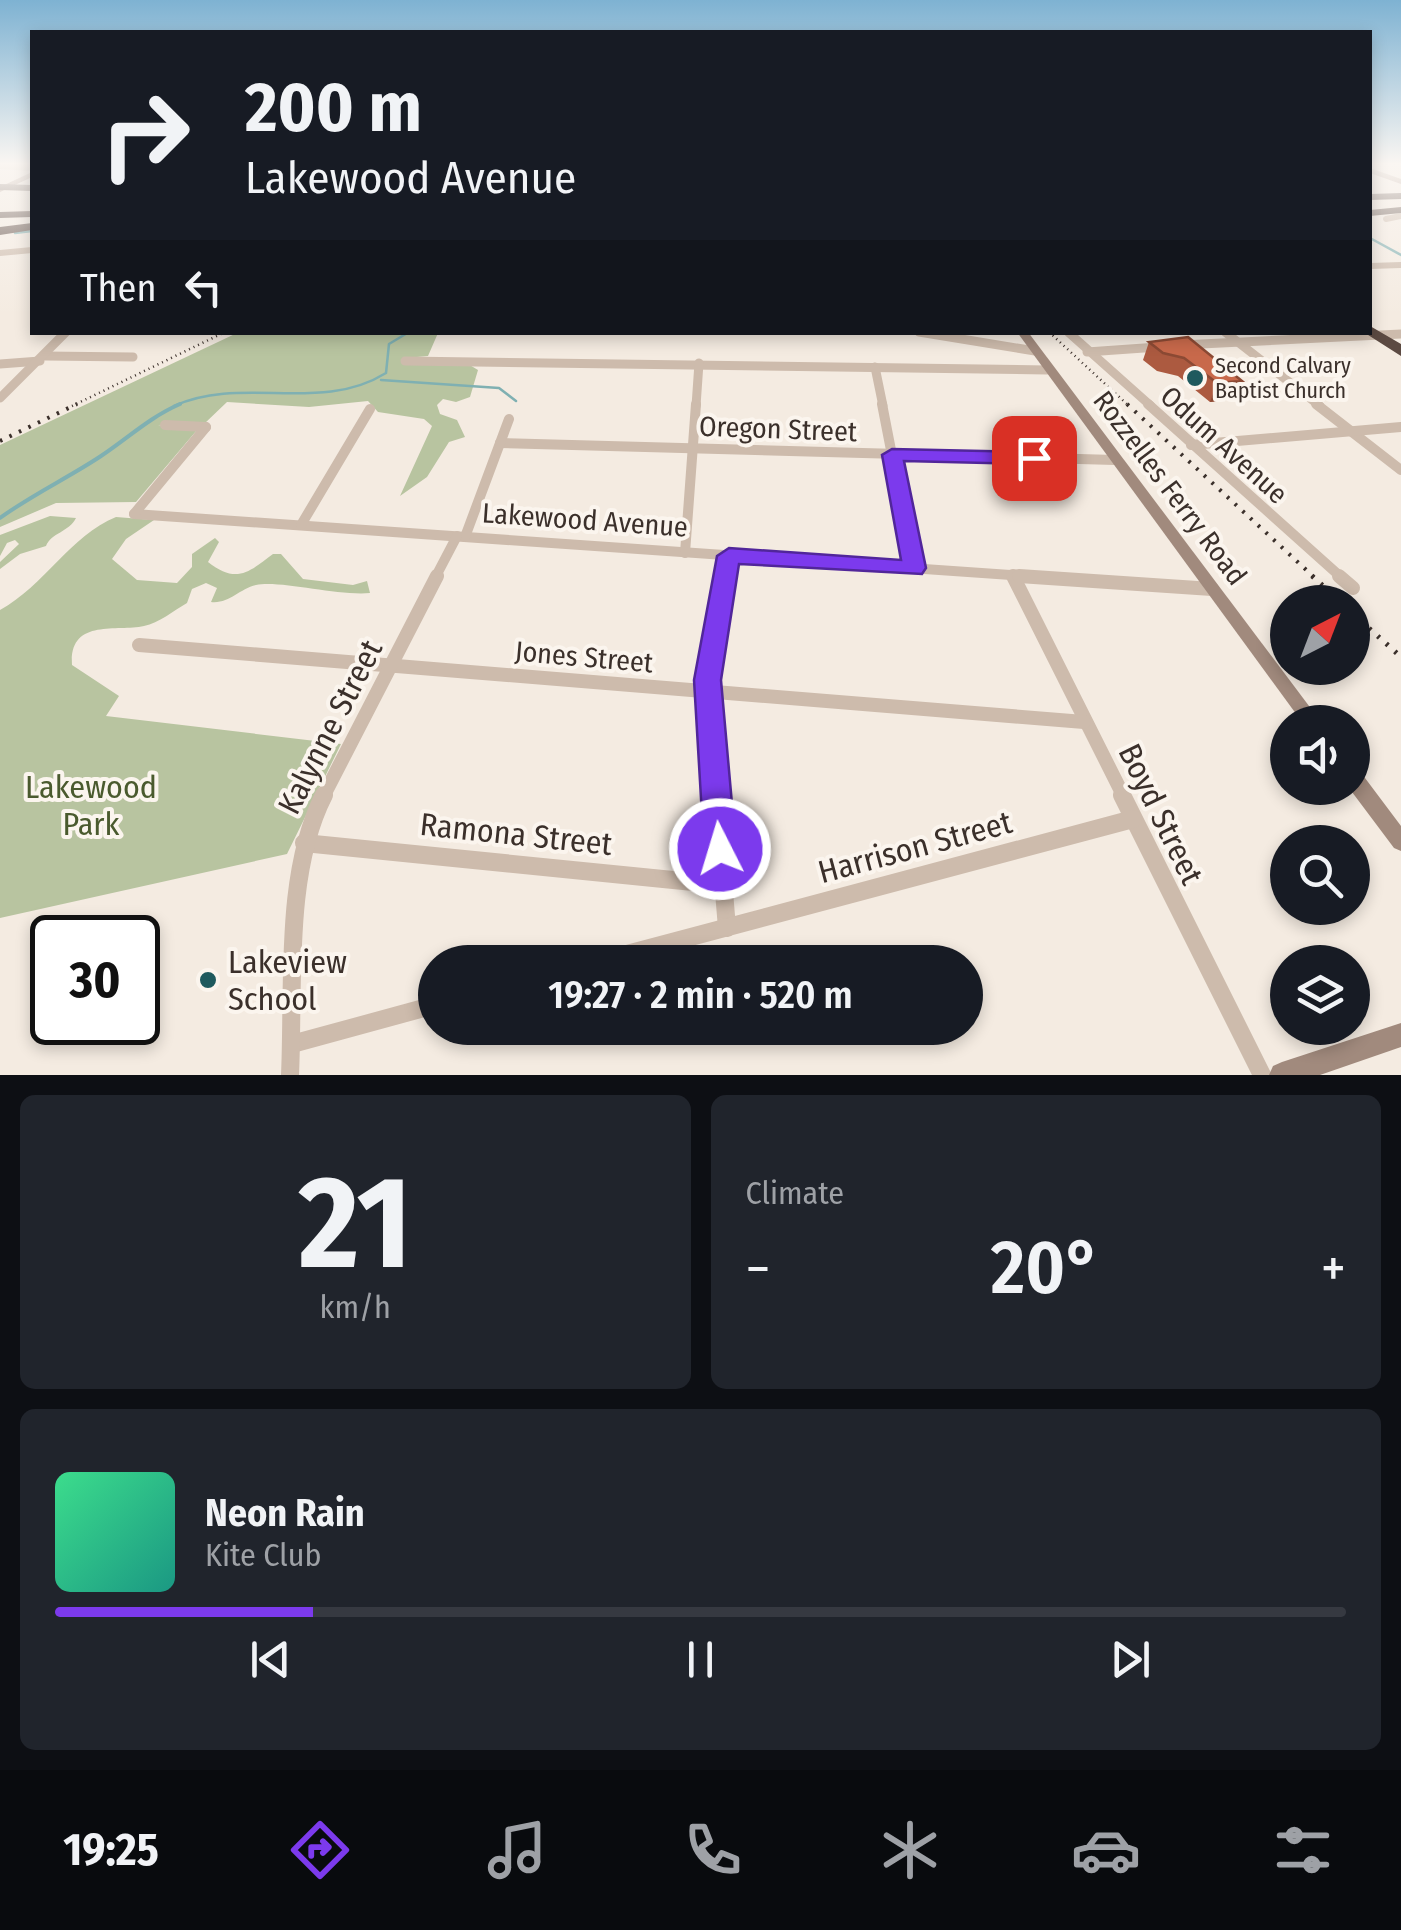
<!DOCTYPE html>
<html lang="en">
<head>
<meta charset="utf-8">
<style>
	body { margin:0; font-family:"Fira Sans Condensed",sans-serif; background:#20242c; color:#f1f3f6; height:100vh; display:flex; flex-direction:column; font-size:38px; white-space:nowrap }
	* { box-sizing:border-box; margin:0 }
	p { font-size:32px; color:#9ea1a6 }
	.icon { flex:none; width:55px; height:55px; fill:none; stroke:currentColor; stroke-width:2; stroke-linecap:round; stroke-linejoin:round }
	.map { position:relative; height:1075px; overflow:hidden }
	.sheet { display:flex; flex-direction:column; gap:20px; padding:20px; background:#0d0f14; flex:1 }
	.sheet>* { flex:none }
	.banner { position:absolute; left:30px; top:30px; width:1342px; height:305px; border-radius:0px; box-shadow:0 5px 15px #0003; background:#171b24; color:#f1f3f6; overflow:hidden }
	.needle { width:65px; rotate:42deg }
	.buttons { position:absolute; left:1270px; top:585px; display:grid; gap:20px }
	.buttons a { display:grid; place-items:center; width:100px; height:100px; border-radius:50%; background:#171b24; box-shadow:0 5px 15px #0003; font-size:50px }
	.speed { position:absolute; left:30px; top:915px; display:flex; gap:20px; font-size:50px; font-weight:700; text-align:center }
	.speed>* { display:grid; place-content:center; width:130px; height:130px; border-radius:50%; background:#171b24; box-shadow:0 5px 15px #0003; line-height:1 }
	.speed .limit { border:5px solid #111; border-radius:15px; background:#fff; color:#111 }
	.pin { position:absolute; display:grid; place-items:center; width:85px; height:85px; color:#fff; margin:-42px; border-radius:20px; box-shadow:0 5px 15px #0006 }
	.me { position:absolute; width:110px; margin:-55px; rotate:355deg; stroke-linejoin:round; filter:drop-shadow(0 0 8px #0008) }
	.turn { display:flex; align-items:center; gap:35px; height:210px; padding:0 50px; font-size:45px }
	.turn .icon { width:130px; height:130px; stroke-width:2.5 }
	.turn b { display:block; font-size:70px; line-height:85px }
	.then { display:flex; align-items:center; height:95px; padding:0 50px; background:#0003; gap:20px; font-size:38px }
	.big { font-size:75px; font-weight:600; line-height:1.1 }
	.sheet .tile { flex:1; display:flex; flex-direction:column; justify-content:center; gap:15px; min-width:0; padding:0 35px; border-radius:15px; background:#20242c }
	.sheet .dial { align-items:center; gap:0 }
	.dial b { font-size:130px; line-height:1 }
	.song { display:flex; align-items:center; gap:30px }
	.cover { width:120px; height:120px; border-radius:15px; background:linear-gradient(135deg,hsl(150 70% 55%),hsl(170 70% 35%)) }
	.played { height:10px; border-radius:5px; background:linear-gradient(90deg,#7c3aed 20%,#363941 20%) }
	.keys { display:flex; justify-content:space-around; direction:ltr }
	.heat { display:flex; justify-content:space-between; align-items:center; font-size:55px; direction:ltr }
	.sheet .tiles { flex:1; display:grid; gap:20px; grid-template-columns:1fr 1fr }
	.tile:last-child { grid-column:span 2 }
	.trip { position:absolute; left:418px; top:945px; width:565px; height:100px; border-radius:50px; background:#171b24; box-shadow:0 5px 15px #0003; font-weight:600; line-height:100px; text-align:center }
	.tabs { display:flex; height:160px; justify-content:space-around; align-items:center; background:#090b0e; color:#9ea1a6 }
	.tabs .icon { width:70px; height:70px }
	.tabs .selected { color:#7c3aed }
	.tabs b { font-size:45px; color:#f1f3f6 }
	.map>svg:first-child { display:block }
</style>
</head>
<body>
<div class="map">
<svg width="1401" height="1075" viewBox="0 0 1401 1075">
	<rect width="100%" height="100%" fill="#f4ebe1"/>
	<!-- green -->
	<g fill="#b8c4a0">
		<path d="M237,333H438L428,356L406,358L468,364L478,370L470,397L456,402L443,399L437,405L440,414L457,420L465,437L449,442L427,477L400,496L432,426L424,419L378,412L368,401L309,407L227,402L204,424L158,425L197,430L136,502L56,503L0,527V445Z"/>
		<path d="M50,516L76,518C69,532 51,533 46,546L20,554L0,569V562L19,544L15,540L7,543L0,556V535Z"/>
		<path d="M116,517L154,520L126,539L112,559L137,580L177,583L192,567V554L215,538L219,542L208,562C237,585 250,571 273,554H281L303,579L353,585L367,581L370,593C337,596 280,580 256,585C239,589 229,604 211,602L217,588L206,583L192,589L187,603C173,611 159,623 144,626C116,632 69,618 72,665L119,696L106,716L341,744L287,854L0,918V610C44,586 71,535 116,517Z"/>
	</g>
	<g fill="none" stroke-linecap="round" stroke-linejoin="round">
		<!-- stream-far1 -->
		<g stroke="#7fb0b2" stroke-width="2.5">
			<path d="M15,233L32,231"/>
			<path d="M1370,238L1401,255"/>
			<path d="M381,380L499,388L516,401"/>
			<path d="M174,406C243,375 320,414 386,373L389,344L409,332"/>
		</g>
		<!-- stream -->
		<path stroke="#7fb0b2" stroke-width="4" d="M0,518C33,494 68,478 101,456C128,438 150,417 180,404"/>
		<!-- street-far4 -->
		<g stroke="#cdbbac" stroke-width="6">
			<path d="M0,166L32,168"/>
			<path d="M1386,219L1401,216"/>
			<path d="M0,253L32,250"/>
			<path d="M1370,266L1401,265"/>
		</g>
		<!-- street-far3 -->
		<g stroke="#cdbbac" stroke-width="9">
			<path d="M919,332L1035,351"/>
			<path d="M1068,332L1151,406"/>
			<path d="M1225,332L1320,406"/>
			<path d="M1181,345L1401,334"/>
			<path d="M1087,352L1158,347"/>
			<path d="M45,356L133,357"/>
			<path d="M405,361L1047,370"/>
			<path d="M0,364L40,361"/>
			<path d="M875,367L883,406"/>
			<path d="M0,398L66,332"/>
			<path d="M696,406L699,363"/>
		</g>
		<!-- street-far2 -->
		<g stroke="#cdbbac" stroke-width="10">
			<path d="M882,404L914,568"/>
			<path d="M1148,404L1342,578"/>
			<path d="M1316,404L1401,470"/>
			<path d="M165,425L206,427"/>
			<path d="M500,443L1115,460"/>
			<path d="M1191,445L1401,427"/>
			<path d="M134,514L1055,578"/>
			<path d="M134,514L206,427"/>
			<path d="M301,525L370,409"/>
			<path d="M465,537L509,419"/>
			<path d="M685,553L696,404"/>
			<path d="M435,578L457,536"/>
			<path d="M725,578L729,556"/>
		</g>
		<!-- street-far1 -->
		<g stroke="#cdbbac" stroke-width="14">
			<path d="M1013,576L1124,797"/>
			<path d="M1019,576L1212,589"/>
			<path d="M1339,576L1353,588"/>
			<path d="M139,645L1084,722"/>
			<path d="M323,797L437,576"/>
			<path d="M716,797L707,693L726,576"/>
		</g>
		<!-- street -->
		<g stroke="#cdbbac" stroke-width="18">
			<path d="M716,795L727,928"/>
			<path d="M1122,795L1262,1075"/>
			<path d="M304,843L723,885"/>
			<path d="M597,962L1133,819"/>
			<path d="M292,1044L435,1005"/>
			<path d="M290,1075C294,987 284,873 324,795"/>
		</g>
		<!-- secondary -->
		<g fill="#a18a7d" fill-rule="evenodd">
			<path d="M1370,168L1401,179V184L1370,173Z"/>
			<path d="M32,172V177L0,192V187Z"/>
			<path d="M1017,332H1028L1321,722H1302Z"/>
			<path d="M1352,768L1359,770L1401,826V851L1394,848L1349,788H1352Z"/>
			<path d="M1401,1023V1047L1320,1075H1269L1273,1066L1282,1062Z"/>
		</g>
		<!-- highway -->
		<g fill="#5c4a42" fill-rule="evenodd">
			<path d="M0,184L32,185V191L0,190Z"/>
			<path d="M1401,193V199L1370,200V194Z"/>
			<path d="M1401,207V213L1370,216V210Z"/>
			<path d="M32,211V217L0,218V212Z"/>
			<path d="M32,223V230L0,235V227Z"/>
			<path d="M1370,326L1401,344V356L1365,333L1370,332Z"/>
		</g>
		<!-- rail-far2 -->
		<g stroke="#3b302b" stroke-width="2.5" stroke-dasharray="1 4" stroke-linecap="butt">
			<path d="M1049,332L1129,406"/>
			<path d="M72,406L225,332"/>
		</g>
		<!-- rail-far1 -->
		<g stroke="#3b302b" stroke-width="4" stroke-dasharray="2.5 8" stroke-linecap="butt">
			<path d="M1127,404L1315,578"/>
			<path d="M0,441L77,404"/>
		</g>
		<!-- rail -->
		<g stroke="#3b302b" stroke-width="5" stroke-dasharray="2.5 9" stroke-linecap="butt">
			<path d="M1312,576L1341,602"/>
			<path d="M1352,613L1401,657"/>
		</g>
	</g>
	<!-- wall -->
	<path fill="#ac5a40" d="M1149,342L1242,381L1235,399L1210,402L1178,376L1157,371L1143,360Z"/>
	<!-- shaded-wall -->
	<path fill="#8c4a34" d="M1242,381L1235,399L1210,402L1217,383Z"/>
	<!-- building -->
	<path fill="#c8694b" stroke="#8c4a34" stroke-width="2.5" d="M1188,337L1242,381L1217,383L1184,358L1163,353L1149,342Z"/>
	<!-- sky -->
	<linearGradient id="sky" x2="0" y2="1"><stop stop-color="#7eb2d2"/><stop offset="0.52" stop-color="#faf6f2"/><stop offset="1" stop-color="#faf6f2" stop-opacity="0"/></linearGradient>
	<rect width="1401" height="315" fill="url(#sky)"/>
	<!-- route -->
	<path fill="#7c3aed" stroke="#51269a" stroke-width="2.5" d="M892,449L1034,452L1044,458L1034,464L904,461L926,568L922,574L739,564L721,680L736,849L731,859L720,863L709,859L704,849L694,680L717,556L729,548L901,560L882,455Z"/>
	<!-- markers -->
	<g fill="#1f5a5e" stroke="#fbf5ee" stroke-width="4">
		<circle cx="1195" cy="378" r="10"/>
		<circle cx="208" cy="980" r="10"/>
	</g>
	<g text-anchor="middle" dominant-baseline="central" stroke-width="8" stroke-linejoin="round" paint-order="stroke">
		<!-- far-poi labels -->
		<g font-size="22" fill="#3b302b" stroke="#fbf5ee" text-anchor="start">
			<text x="1215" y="365">Second Calvary<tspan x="1215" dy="25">Baptist Church</tspan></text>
		</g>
		<!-- street labels -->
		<g font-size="28" fill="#3b302b" stroke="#fbf5ee">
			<text transform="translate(778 429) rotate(2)">Oregon Street</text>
			<text transform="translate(1224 445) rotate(42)">Odum Avenue</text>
			<text transform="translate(1170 488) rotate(53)">Rozzelles Ferry Road</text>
			<text transform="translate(585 520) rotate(4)">Lakewood Avenue</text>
			<text transform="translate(584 657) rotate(5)">Jones Street</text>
		</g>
		<!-- near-street labels -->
		<g font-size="32" fill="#3b302b" stroke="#fbf5ee">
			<text transform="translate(330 727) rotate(-63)">Kalynne Street</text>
			<text transform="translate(1161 814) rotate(64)">Boyd Street</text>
			<text transform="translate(516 834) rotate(6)">Ramona Street</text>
			<text transform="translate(915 847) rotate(-15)">Harrison Street</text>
		</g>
		<!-- near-park labels -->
		<g font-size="32" fill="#4a5a2e" stroke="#fbf5ee">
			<text x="91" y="787">Lakewood<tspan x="91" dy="37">Park</tspan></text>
		</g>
		<!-- near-poi labels -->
		<g font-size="32" fill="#3b302b" stroke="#fbf5ee" text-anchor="start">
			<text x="228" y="962">Lakeview<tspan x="228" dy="37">School</tspan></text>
		</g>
	</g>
</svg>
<div class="buttons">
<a><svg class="needle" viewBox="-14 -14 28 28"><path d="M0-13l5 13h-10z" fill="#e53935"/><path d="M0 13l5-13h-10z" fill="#9ea1a6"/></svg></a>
<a><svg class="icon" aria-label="sound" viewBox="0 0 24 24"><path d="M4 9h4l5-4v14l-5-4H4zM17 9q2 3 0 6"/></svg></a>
<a><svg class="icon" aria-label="search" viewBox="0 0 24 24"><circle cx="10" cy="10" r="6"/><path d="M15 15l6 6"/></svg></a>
<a><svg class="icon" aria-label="layers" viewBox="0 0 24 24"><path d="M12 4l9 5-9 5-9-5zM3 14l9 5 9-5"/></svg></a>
</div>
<div class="speed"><div class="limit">30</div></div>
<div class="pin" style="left:1034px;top:458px;background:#d93025"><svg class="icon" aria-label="arrive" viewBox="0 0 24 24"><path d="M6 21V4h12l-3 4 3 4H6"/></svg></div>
<svg class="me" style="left:720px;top:849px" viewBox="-20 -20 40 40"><circle r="17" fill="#7c3aed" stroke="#fff" stroke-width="3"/><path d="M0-11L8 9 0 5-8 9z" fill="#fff"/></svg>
<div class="trip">19:27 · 2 min · 520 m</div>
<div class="banner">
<div class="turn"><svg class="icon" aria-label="right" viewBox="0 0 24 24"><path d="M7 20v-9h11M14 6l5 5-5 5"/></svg><div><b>200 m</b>Lakewood Avenue</div></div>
<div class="then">Then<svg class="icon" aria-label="left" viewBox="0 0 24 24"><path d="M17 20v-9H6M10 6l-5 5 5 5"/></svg></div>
</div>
</div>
<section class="sheet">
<div class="tiles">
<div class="tile dial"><b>21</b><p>km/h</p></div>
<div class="tile"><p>Climate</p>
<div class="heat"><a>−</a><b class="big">20°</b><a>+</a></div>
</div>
<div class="tile">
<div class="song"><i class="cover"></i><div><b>Neon Rain</b><p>Kite Club</p></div></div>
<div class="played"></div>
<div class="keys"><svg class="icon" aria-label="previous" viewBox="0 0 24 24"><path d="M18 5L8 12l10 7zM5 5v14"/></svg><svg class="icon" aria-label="pause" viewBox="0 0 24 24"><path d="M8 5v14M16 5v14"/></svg><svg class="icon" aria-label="next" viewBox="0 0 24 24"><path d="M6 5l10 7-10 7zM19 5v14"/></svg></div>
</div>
</div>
</section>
<nav class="tabs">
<b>19:25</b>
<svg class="icon selected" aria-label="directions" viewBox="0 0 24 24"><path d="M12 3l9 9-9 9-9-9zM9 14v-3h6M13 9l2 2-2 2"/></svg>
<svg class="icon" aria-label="music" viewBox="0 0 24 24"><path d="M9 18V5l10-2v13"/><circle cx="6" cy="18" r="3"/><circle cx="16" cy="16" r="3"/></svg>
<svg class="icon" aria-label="phone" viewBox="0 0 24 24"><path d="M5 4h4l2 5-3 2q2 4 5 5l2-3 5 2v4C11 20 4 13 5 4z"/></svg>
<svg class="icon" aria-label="climate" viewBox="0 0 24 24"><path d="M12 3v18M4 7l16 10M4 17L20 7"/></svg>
<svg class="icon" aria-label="car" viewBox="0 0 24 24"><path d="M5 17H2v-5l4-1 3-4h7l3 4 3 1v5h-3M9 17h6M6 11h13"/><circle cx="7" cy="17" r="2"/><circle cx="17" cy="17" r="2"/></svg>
<svg class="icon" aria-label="filters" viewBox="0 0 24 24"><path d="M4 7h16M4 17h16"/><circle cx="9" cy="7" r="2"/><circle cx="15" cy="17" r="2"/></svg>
</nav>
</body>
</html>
